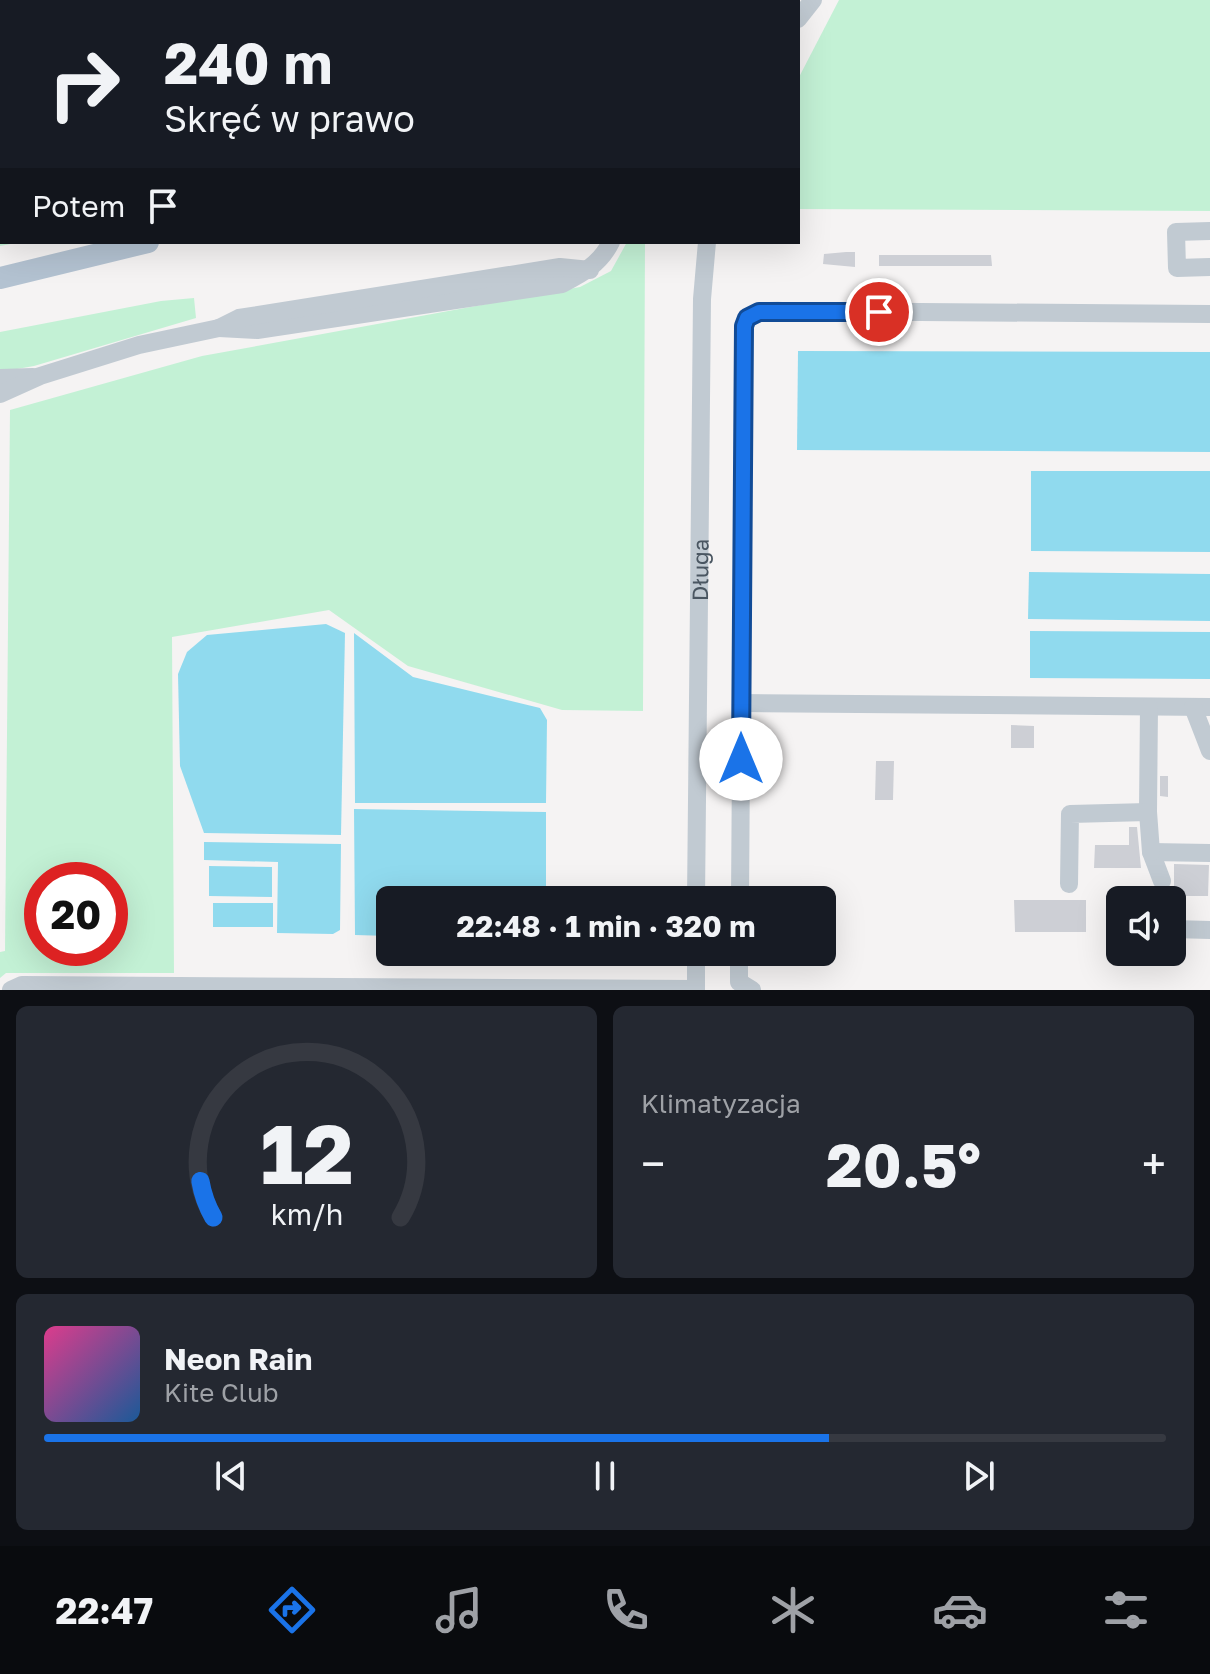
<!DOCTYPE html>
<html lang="pl">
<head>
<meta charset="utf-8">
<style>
	body { margin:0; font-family:"Golos Text",sans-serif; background:#242831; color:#f1f3f6; height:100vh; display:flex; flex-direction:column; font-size:30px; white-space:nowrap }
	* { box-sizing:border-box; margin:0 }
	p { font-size:26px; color:#9ea1a6 }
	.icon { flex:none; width:44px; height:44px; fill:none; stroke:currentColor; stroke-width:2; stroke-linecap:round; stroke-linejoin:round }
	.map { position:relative; height:990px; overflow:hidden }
	.side { display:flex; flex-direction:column; gap:16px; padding:16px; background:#0d0f14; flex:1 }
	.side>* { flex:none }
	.hud { position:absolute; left:0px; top:0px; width:800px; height:244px; box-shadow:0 8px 32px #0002; background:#171b24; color:#f1f3f6; overflow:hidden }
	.buttons { position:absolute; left:1106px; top:886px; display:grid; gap:16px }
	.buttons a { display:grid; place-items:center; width:80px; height:80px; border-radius:12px; background:#171b24; box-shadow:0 8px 32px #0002; font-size:40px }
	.speed { position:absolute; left:24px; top:862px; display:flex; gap:16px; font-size:40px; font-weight:700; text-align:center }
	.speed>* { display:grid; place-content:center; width:104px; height:104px; border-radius:50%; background:#171b24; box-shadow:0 8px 32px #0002; line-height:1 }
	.speed .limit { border:12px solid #d22; background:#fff; color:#111 }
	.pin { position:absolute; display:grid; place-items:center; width:68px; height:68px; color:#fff; margin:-34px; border:4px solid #fff; border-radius:50%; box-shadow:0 2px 8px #0007 }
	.me { position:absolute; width:88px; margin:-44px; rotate:0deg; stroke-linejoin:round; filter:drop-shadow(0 0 6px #0008) }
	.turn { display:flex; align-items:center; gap:28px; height:168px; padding:0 32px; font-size:36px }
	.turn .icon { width:104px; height:104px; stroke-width:2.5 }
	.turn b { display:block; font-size:56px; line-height:68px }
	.then { display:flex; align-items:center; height:76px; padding:0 32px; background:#0003; gap:16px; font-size:30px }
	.big { font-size:60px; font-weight:700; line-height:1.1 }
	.side .tile { flex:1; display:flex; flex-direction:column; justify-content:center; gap:12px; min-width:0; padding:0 28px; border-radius:12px; background:#242831 }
	.side .dial { align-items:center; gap:0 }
	.dial svg { height:208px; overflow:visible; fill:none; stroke:#363941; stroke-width:7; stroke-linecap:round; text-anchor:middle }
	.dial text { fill:#f1f3f6; stroke:none }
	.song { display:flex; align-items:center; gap:24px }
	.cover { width:96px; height:96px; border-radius:12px; background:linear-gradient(135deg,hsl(330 70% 55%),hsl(210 70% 35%)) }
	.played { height:8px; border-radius:4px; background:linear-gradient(90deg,#1a73e8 70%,#363941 70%) }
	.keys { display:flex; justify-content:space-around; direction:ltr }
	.heat { display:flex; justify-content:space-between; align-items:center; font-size:44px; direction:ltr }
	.side .tiles { flex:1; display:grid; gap:16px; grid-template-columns:1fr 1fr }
	.tile:last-child { grid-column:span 2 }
	.trip { position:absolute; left:376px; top:886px; width:460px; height:80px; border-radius:12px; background:#171b24; box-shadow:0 8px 32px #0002; font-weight:700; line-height:80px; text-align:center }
	.dock { display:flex; height:128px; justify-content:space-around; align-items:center; background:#090b0e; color:#9ea1a6 }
	.dock .icon { width:56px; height:56px }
	.dock .selected { color:#1a73e8 }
	.dock b { font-size:36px; color:#f1f3f6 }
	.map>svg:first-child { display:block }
</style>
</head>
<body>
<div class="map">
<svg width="1210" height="990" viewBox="0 0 1210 990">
	<rect width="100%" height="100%" fill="#f5f3f3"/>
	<!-- green -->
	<g fill="#c3f1d5" fill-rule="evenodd">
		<path d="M0,0H172L2,2V242H21L0,246Z"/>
		<path d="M839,0H1210V211L798,209V79Z"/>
		<path d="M627,242H645L643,711L562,710L408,666L329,610L172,637L174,973H6L0,978V952L5,951L10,410L202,356L580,287L611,271ZM42,880H110V948H42Z"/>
		<path d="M194,298L196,318L34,366L0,372V332L161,301Z"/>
	</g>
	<!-- water -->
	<g fill="#90daee">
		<path d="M798,351L1210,352V452L797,450Z"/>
		<path d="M1031,471H1210V552L1031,551Z"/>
		<path d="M1029,572L1210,574V621L1028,619Z"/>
		<path d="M326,624L345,633L341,835L204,833L180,766L178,674L187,652L207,635Z"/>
		<path d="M1030,631L1210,632V679L1030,678Z"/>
		<path d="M354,633L413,677L540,708L547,720L546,803H355Z"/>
		<path d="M354,809L546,812V900H390V936L355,935Z"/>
		<path d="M204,842L341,844L340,930L333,934L277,933L278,862L204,860Z"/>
		<path d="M209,866L272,867V897L209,896Z"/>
		<rect x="213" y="903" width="60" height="24"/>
	</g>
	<!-- building -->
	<g fill="#cdcfd5">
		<path d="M846,252H855V267L823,264L824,254Z"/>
		<path d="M879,255H991L992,266H879Z"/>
		<path d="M1011,725L1034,726V748H1011Z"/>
		<path d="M876,761H894L893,800H875Z"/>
		<path d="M1160,776H1168V797L1160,796Z"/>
		<path d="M1129,827H1137L1141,868H1094L1095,845H1129Z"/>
		<path d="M1174,864L1209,865L1208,896H1174Z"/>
		<path d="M1111,896H1120V941H1110Z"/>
		<path d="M1014,900H1086V932H1015Z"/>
	</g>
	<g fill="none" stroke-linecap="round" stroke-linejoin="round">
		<!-- minor -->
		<g stroke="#c1cad2" stroke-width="18">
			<path d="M798,19L813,0"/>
			<path d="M1210,231L1176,232L1177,268L1210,267"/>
			<path d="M219,328L257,330L562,284C583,273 600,264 611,242"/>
			<path d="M0,378L33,377"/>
			<path d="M0,394L40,376L139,345L219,328L239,318L560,267L590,270"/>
			<path d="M741,703L1210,707"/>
			<path d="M1193,707L1210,751"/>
			<path d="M1148,812L1149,707"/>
			<path d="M1162,881L1151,852L1210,853"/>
			<path d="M1069,884L1070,814L1148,812L1151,852"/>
			<path id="s1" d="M696,900L702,299L707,242"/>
			<path d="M740,900L744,326C752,308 771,311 789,311L1210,314"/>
			<path d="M1172,929L1210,930"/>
			<path d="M739,952V982L752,990"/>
			<path d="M11,990L22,985L696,989"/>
			<path d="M696,990V952"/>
		</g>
		<!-- major -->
		<g stroke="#b3c2d1" stroke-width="22">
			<path d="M723,0L724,2"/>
			<path d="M662,2L665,0"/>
			<path d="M765,2L773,0"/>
			<path d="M0,278L148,242"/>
		</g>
	</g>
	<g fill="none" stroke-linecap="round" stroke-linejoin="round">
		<!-- route casing -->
		<g stroke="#114b97" stroke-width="20">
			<path id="route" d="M741,759L744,326L747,318L759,312H879"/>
		</g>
		<!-- route -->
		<use href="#route" stroke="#1a73e8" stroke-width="14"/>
	</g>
	<g text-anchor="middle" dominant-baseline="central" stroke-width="8" stroke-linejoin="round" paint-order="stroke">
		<!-- street labels -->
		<g font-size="22" fill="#4a5661" stroke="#fff">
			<text stroke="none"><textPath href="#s1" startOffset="330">Długa</textPath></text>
		</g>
	</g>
</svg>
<div class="buttons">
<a><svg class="icon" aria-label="sound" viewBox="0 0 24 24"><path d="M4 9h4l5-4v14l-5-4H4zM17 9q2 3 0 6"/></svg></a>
</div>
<div class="speed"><div class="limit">20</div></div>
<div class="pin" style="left:879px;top:312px;background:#d93025"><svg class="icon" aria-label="arrive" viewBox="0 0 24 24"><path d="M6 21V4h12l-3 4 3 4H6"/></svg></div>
<svg class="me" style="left:741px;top:759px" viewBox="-20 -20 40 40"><circle r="19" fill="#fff"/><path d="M0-13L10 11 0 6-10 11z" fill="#1a73e8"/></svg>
<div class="trip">22:48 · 1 min · 320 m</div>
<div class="hud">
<div class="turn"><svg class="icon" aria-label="right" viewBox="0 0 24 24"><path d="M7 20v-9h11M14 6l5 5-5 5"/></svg><div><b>240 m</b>Skręć w prawo</div></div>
<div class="then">Potem<svg class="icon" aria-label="arrive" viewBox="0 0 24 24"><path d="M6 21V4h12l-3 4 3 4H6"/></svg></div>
</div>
</div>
<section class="side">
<div class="tiles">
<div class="tile dial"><svg viewBox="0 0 100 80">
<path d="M14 69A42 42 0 1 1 86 69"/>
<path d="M14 69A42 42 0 0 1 9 55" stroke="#1a73e8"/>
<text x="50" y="56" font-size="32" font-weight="700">12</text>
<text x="50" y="72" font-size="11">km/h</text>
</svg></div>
<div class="tile"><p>Klimatyzacja</p>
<div class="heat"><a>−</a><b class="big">20.5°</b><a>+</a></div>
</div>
<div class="tile">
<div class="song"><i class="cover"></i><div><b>Neon Rain</b><p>Kite Club</p></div></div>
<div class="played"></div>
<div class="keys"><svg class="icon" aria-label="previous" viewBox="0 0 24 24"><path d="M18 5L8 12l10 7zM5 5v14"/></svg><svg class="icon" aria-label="pause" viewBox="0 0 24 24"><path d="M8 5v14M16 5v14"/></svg><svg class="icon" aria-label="next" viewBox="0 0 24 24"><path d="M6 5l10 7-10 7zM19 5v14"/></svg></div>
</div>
</div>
</section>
<nav class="dock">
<b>22:47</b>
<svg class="icon selected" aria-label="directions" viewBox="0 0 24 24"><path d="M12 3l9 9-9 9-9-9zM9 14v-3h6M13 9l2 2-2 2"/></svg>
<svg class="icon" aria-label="music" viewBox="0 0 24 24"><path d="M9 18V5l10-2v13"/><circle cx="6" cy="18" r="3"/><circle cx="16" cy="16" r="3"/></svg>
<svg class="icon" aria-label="phone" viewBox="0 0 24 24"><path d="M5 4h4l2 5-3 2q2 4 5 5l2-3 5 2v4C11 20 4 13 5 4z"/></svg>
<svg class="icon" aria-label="climate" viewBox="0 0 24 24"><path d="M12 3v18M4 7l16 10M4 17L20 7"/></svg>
<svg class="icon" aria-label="car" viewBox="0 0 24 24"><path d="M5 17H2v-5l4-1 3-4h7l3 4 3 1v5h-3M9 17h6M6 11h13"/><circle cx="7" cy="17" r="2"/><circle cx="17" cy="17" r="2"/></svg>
<svg class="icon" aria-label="filters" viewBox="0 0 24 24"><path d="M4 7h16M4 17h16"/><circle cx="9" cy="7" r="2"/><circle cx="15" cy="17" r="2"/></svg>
</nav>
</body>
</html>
